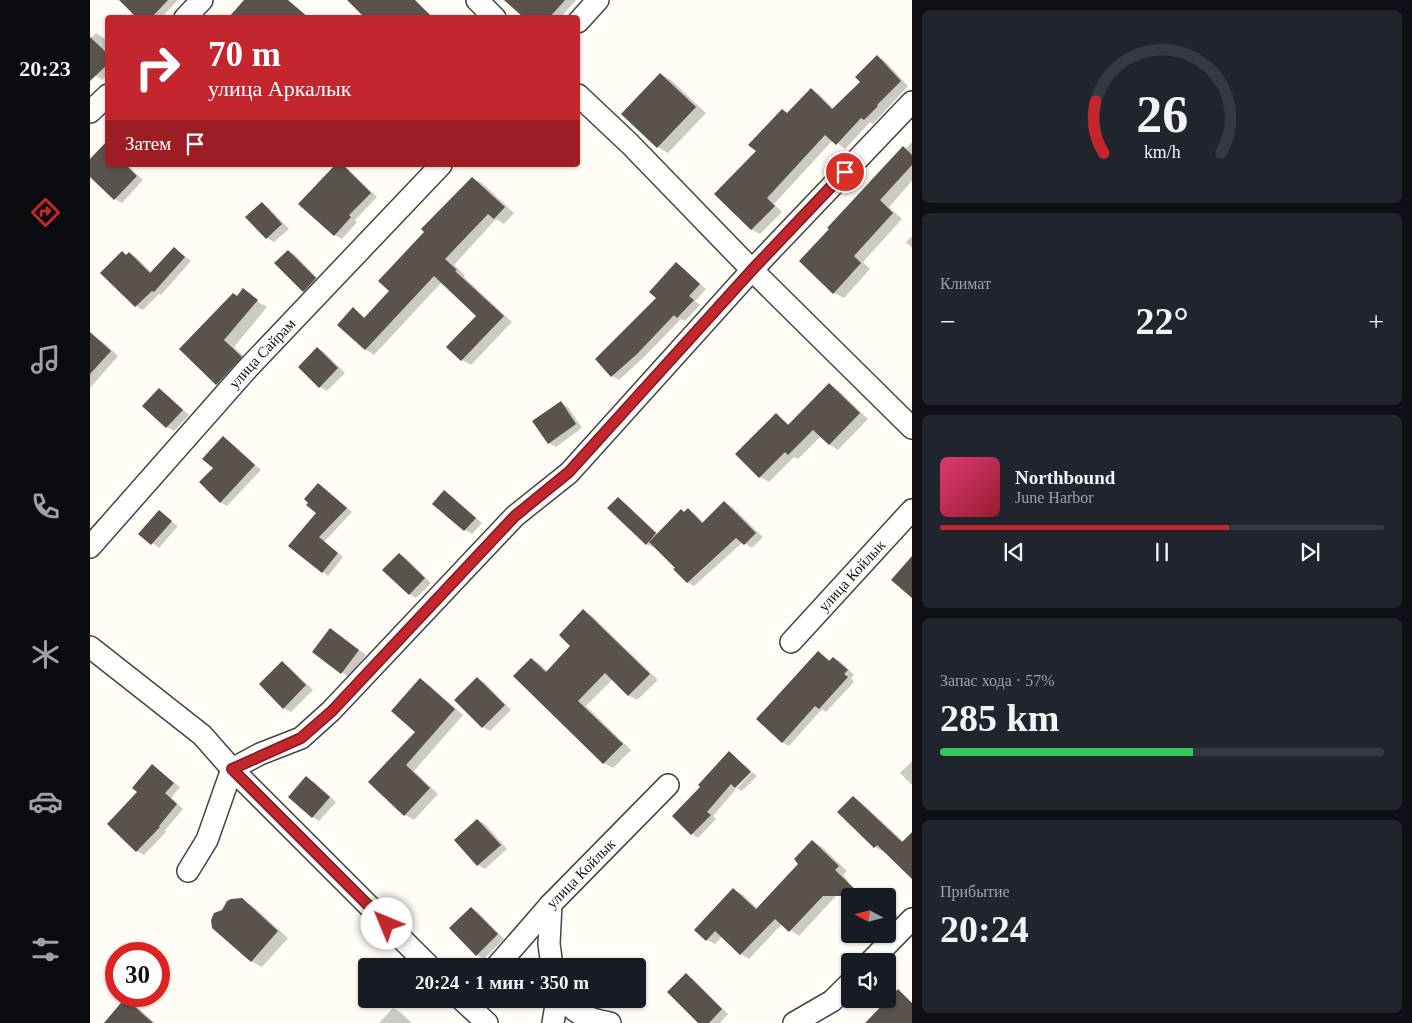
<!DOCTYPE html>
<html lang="ru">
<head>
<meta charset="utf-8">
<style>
	body { margin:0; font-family:"Times New Roman",serif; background:#20242c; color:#f1f3f6; height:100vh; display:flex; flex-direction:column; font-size:19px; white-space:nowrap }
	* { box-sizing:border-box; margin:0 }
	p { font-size:16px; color:#9ea1a6 }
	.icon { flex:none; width:28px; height:28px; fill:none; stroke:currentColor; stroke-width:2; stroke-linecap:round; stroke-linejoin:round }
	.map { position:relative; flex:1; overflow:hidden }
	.drawer { display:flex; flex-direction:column; gap:10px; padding:10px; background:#0d0f14; width:500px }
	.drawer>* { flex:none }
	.guide { position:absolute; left:15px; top:15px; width:475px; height:152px; border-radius:5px; box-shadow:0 1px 4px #0004; background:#c4262e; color:#fff; overflow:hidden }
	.needle { width:32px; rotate:277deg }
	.controls { position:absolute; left:751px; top:888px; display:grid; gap:10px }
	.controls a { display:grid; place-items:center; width:55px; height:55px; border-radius:5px; background:#171b24; box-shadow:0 1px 4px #0004; font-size:25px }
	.speed { position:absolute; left:15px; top:942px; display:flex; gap:10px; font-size:25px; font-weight:700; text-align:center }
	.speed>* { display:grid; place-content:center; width:65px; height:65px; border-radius:50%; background:#171b24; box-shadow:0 1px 4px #0004; line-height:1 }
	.speed .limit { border:8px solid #d22; background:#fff; color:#111 }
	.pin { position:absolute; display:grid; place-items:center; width:42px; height:42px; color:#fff; margin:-21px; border:2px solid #fff; border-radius:50%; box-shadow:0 1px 5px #0007 }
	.me { position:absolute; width:55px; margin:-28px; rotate:315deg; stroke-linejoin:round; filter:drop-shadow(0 0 4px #0008) }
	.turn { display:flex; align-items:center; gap:18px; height:105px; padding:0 20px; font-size:22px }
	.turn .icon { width:65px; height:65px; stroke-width:2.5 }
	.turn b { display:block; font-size:35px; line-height:42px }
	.then { display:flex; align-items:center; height:48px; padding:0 20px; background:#0003; gap:10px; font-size:19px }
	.big { font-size:38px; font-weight:700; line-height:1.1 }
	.drawer .tile { flex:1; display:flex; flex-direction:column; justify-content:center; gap:8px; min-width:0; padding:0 18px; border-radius:8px; background:#20242c }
	.drawer .dial { align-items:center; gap:0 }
	.dial svg { height:130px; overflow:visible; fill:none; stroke:#363941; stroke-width:7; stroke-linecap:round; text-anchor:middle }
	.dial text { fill:#f1f3f6; stroke:none }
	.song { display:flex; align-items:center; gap:15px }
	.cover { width:60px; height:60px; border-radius:8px; background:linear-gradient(135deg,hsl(340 70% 55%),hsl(350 70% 35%)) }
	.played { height:5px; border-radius:2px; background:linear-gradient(90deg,#c4262e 65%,#363941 65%) }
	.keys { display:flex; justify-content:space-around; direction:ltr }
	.heat { display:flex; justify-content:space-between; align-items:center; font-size:28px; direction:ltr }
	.charge { height:8px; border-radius:4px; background:linear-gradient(90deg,#34c759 57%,#363941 0) }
	.trip { position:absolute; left:268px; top:958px; width:288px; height:50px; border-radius:5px; background:#171b24; box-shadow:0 1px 4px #0004; font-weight:700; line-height:50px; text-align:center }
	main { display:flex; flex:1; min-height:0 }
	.menu { display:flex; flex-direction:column; width:90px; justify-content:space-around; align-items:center; background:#090b0e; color:#9ea1a6 }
	.menu .icon { width:35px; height:35px }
	.menu .current { color:#c4262e }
	.menu b { font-size:22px; color:#f1f3f6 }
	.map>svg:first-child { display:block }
</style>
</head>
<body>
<main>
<nav class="menu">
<b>20:23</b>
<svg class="icon current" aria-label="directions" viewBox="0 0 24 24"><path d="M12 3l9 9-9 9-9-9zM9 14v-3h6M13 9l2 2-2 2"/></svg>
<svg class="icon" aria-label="music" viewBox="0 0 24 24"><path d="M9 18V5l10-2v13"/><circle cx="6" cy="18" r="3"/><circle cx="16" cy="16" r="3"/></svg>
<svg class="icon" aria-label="phone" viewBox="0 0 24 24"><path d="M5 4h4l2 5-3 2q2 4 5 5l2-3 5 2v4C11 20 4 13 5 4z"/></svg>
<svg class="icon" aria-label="climate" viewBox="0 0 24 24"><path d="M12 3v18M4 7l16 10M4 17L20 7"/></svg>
<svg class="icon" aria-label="car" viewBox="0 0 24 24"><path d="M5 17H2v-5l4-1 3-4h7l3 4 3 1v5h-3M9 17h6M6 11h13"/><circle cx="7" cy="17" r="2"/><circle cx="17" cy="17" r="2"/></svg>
<svg class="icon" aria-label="filters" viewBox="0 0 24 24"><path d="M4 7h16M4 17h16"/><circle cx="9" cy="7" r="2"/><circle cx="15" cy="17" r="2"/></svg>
</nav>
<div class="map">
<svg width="822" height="1023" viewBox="0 0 822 1023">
	<rect width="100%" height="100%" fill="#fffdf5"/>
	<!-- shadow -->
	<g fill="#0003">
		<path d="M31,0H88L71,18H37L43,12Z"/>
		<path d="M259,0H313L332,8L345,18H277Z"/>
		<path d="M427,0H486L470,18H436Z"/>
		<path d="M6,33L15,39L18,36V75L12,80L0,72V39Z"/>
		<path d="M787,56L795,61L818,86L783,124L780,122L755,149L743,140L684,204L692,212L670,234L662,230L626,194L667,151L698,114L721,90L729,94L744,109L772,82Z"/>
		<path d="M570,74L581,80L616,113L578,153L568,147Z"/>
		<path d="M822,142V181L799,207L812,219L773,262L780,269L754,298L744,293L711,261Z"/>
		<path d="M0,161L18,165H37L53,180L32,203L25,199L0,176Z"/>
		<path d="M247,165L256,167L287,197L265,220L267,222L252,239L245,235L209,204Z"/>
		<path d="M382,178L392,183L424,213L414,224L406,219L364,265L375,275L374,277L422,322L381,365L372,360L358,347L388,316L352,282L284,355L275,349L263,309L276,318L301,291L336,232Z"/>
		<path d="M172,204L179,208L199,229L184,242L177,238L157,217Z"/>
		<path d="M822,236V248L816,242Z"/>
		<path d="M84,248L101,261L71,295L69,294L53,310L46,306L32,252L37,255L39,253L46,257L62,273Z"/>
		<path d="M198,251L205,255L232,283L220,295L213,291Z"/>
		<path d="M586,264L593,268L616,289L605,301L610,305L595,321L591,319L554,357L529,380L522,376L568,298Z"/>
		<path d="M154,290L162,295V297L172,305L173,304L177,307L144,347L161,363L137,390L127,384L91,349Z"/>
		<path d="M5,337L13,342L28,356L0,388V342Z"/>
		<path d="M227,348L234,352L255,373L237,391L230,387Z"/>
		<path d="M739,384L748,390L778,419L748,450L739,444L731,436L708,459L704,457L679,482L670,477L647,454L687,415L700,425Z"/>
		<path d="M69,390L76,394L99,415L84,431L77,427L54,406Z"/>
		<path d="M471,403L478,407L492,428L466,447L459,443Z"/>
		<path d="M133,438L140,442L171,470L137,506L130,502L124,468Z"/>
		<path d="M234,488L262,512L234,542L253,557L238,576L200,546L228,513Z"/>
		<path d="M354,492L361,496L392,523L382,534L375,530Z"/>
		<path d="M528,499L534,502L568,534L598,510L605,514L614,523L634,502L641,506L673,537L662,548L653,542L604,586L597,582L587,568L564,546L563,547L556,544Z"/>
		<path d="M69,512L88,526L69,548L50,534Z"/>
		<path d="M309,554L316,558L341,583L326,598L319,594Z"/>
		<path d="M493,611L502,616L568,680L547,700L538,695L523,679L496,706L541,750L523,768L514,763L425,676L441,659L450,664L458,672L482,646Z"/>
		<path d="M241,630L276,655L259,677L224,652Z"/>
		<path d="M729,652L741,661L744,658L751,662L764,675L761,678L764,682L736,712L732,709L699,746L692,742Z"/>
		<path d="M192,663L199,667L223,690L201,712L194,708L170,684Z"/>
		<path d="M388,679L395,683L421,710L400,731L393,727Z"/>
		<path d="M330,680L339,685L373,715L324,771L348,794L324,820L315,815L280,782L326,732Z"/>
		<path d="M639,753L661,770L644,789H646L623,816L626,819L608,838L602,834L584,816L612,787Z"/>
		<path d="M822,761V785L810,773Z"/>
		<path d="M62,766L90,787L81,798L93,809L75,830L76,832L54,855L47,851L19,824L49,792Z"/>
		<path d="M662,772L667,776L652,791L647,788Z"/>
		<path d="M217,778L224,782L246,802L229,821L222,817Z"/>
		<path d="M763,797L771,802L814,842L822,877L794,850L792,851L785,847Z"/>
		<path d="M388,820L395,824L417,849L395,869L388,865Z"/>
		<path d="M722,841L731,846L757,871L753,875L759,882L709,936L692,924L659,959L651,954L633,936L625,944L617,940L643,890L652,894L668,909L710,864Z"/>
		<path d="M782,892L788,896H778Z"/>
		<path d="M152,900L163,906L198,938L172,967L161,961Z"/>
		<path d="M798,905L809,917L798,928Z"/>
		<path d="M381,908L388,912L414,939L394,959L387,955L361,928Z"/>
		<path d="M69,974L75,980L69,988Z"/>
		<path d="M596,975L603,979L638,1014L630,1023H610Z"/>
		<path d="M35,1000L46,1006L65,1023H15Z"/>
		<path d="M303,1008L310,1012L322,1023H289Z"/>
	</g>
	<!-- building -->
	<g fill="#5a524d">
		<path d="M29,0H78L61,18H47Z"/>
		<path d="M154,0H198L219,18H138Z"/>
		<path d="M257,0H325L343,18H275Z"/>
		<path d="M414,0H475L459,18H434Z"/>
		<path d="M0,37L18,54V64L0,81Z"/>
		<path d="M787,55L811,81L787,105L788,106L774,120L771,118L746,145L735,135L677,198L685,206L661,230L624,194L666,151L658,145L692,109L697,113L721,88L742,109L770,82L765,77Z"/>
		<path d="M570,73L606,107L567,148L531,114Z"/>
		<path d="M18,140V165H36L47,176L24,200L0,177V159Z"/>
		<path d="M813,146L822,155V165L790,200L803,213L764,256L771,263L743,294L709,261L739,229L737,228Z"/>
		<path d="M245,165H253L281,193L259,215L261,217L244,236L208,204Z"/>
		<path d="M382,177L415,207L404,219L398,214L355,259L367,270L365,271L414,316L371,361L356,347L386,316L344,276L275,350L247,325L263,307L274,318L299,291L288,281L334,232L331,229Z"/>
		<path d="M172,202L192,224L176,239L155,217Z"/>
		<path d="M84,247L95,257L64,292L62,291L45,307L10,273L32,251L36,255L39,252L60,273Z"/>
		<path d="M198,250L226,278L213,292L184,263Z"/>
		<path d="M586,262L610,284L599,296L604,300L587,318L584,315L547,354L521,377L505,359L566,298L559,292Z"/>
		<path d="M153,288L168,300L134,340L152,357L126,385L89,349L143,293L147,296Z"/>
		<path d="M0,332L21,351L0,374Z"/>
		<path d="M227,347L248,368L229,388L208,367Z"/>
		<path d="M739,383L770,413L739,445L723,430L698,455L695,452L669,478L645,454L686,413L698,425Z"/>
		<path d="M69,388L93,410L76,428L52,406Z"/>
		<path d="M471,401L486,424L458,444L442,421Z"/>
		<path d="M133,436L165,465L130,503L109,482L123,468L112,459Z"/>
		<path d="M228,483L257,508L229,537L248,553L232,573L198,546L226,513L216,505L218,503L214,499Z"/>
		<path d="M354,490L386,518L374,531L342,504Z"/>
		<path d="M528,497L566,533L556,545L517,508Z"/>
		<path d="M634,501L666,533L654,545L646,538L597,583L583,569L585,568L559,542L591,509L594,512L598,508L612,523Z"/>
		<path d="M69,510L82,521L61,545L48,534Z"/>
		<path d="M309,553L335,578L319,595L292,570Z"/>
		<path d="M822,556V598L801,580Z"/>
		<path d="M493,609L560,674L538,696L515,673L488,701L533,744L513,764L423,676L441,658L456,672L480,646L469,635Z"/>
		<path d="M240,628L269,650L251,674L222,652Z"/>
		<path d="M728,651L739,661L743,657L758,670L754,674L758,677L729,709L725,706L692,743L666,719Z"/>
		<path d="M192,661L216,685L193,709L169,684Z"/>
		<path d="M387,677L415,705L392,728L364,700Z"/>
		<path d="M330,678L365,709L316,765L340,788L314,816L278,782L325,732L301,711Z"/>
		<path d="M639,751L661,772L645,788L641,784L617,812L621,815L601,835L582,816L610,787L608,785Z"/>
		<path d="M62,764L84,783L75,793L87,804L69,826L70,827L46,852L17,824L47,792L42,788Z"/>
		<path d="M216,776L240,797L222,818L198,797Z"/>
		<path d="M763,796L812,842L822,832V879L787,845L784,848L747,812Z"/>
		<path d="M387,819L411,845L387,866L364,840Z"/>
		<path d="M722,840L749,866L745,870L772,896H733L699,932L685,919L650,955L625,931L616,941L604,930L643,888L666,909L708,864L704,859Z"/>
		<path d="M152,898L188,931L161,962L122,928L121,920L124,913L132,910L137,901L141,899Z"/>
		<path d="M381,907L408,934L386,956L359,928Z"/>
		<path d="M596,973L632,1009L619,1023H608L577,992Z"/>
		<path d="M808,989L822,1003V1023H775Z"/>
		<path d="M35,998L63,1023H14Z"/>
	</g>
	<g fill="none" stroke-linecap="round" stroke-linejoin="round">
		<!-- street casing -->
		<g stroke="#444" stroke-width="24">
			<g id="street">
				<path d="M387,0L405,18"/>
				<path d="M95,18L112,0"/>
				<path d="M488,22L508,0"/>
				<path d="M488,95L540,144L662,270L822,428"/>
				<path d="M0,112L18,95"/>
				<path id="s1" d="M0,547L158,368L351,165"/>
				<path id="s2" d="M701,642L822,510"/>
				<path d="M0,647L112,735L142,769L339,966"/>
				<path d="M98,871L117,840L142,769L170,754L211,738L241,711L425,516L479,473L662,270L822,102"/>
				<path d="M461,904L459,944L462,966"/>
				<path d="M781,961L822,919"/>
				<path id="s3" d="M407,966L461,904L578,785"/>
				<path d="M371,999L397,1023"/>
				<path d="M473,999C487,1016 499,1019 520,1023"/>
				<path d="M463,1023L467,999"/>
				<path d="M704,1023L742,1001L760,983"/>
			</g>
		</g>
		<!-- street -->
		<use href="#street" stroke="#fff" stroke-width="21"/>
	</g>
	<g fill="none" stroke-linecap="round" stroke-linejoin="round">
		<!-- route casing -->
		<g stroke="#7f191e" stroke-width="12">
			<path id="route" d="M297,924L142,769L211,738L242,711L425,516L479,472L662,270L755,172"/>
		</g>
		<!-- route -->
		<use href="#route" stroke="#c4262e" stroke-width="9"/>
	</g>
	<g text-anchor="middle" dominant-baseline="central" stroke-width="5" stroke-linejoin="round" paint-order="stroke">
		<!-- street labels -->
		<g font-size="15" fill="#111" stroke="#fff">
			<text stroke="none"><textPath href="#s1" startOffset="259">улица Сайрам</textPath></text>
			<text stroke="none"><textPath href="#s2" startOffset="90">улица Койлык</textPath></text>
			<text stroke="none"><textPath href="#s3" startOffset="125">улица Койлык</textPath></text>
		</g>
	</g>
</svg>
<div class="controls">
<a><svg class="needle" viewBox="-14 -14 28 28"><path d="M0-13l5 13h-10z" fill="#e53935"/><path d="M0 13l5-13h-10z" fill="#9ea1a6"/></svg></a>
<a><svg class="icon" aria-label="sound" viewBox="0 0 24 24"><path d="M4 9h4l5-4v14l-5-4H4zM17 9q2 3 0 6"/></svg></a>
</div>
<div class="speed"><div class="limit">30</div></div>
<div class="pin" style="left:755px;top:172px;background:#d93025"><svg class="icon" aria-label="arrive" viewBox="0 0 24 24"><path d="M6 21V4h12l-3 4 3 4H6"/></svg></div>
<svg class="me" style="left:297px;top:924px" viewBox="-20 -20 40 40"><circle r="19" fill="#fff"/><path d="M0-13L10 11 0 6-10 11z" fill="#c4262e"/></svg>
<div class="trip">20:24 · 1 мин · 350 m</div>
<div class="guide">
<div class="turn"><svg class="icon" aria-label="right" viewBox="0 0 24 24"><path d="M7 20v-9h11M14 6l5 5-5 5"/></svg><div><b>70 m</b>улица Аркалык</div></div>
<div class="then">Затем<svg class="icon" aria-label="arrive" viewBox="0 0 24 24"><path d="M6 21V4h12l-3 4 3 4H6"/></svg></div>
</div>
</div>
<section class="drawer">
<div class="tile dial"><svg viewBox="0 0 100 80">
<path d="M14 69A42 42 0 1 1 86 69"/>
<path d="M14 69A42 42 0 0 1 9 37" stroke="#c4262e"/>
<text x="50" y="56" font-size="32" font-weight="700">26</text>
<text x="50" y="72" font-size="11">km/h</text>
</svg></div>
<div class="tile"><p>Климат</p>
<div class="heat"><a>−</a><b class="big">22°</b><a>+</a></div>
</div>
<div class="tile">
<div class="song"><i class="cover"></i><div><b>Northbound</b><p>June Harbor</p></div></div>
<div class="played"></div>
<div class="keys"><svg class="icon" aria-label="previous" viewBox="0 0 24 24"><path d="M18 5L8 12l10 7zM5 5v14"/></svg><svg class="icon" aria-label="pause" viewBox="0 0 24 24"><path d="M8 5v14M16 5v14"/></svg><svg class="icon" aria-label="next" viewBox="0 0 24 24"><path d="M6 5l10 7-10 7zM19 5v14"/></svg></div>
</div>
<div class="tile"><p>Запас хода · 57%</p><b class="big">285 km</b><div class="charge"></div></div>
<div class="tile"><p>Прибытие</p><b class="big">20:24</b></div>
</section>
</main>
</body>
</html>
